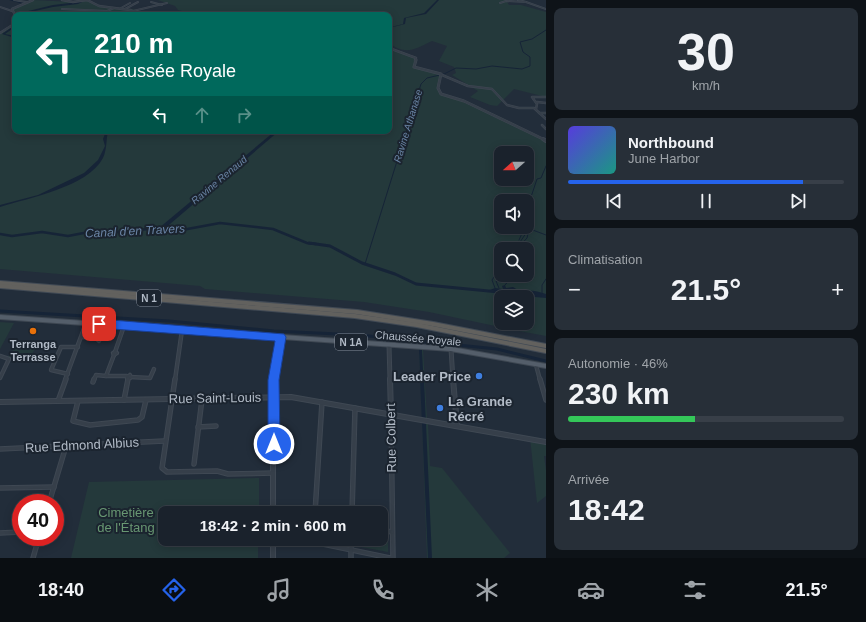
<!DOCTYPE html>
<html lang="fr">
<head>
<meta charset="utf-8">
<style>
	body { margin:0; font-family:Helvetica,sans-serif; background:#272f38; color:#f1f3f6; height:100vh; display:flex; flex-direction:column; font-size:15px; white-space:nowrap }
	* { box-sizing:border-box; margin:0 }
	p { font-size:13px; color:#9fa4a9 }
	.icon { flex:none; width:22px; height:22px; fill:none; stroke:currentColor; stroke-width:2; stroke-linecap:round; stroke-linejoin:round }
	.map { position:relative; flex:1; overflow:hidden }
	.side { display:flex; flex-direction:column; gap:8px; padding:8px; background:#0e1318; width:320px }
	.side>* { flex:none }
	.guide { position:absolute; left:12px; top:12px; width:380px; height:122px; border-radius:8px; box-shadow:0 2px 10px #0003,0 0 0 1px #383f48; background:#00695c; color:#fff; overflow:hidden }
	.needle { width:26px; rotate:249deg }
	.fabs { position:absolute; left:494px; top:146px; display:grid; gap:8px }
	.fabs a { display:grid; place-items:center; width:40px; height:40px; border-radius:8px; background:#1a222c; box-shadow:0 2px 10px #0003,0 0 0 1px #383f48; font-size:20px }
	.speed { position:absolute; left:12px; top:494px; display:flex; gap:8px; font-size:20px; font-weight:700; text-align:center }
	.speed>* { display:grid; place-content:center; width:52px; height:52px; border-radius:50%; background:#1a222c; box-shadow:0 2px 10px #0003,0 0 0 1px #383f48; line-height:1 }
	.speed .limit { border:6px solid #d22; background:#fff; color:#111 }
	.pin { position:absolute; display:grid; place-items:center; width:34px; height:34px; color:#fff; margin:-17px; border-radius:8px; box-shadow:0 2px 6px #0006 }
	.me { position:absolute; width:44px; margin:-22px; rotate:0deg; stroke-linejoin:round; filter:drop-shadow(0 0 3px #0008) }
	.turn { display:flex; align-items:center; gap:14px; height:84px; padding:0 16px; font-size:18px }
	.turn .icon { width:52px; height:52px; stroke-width:2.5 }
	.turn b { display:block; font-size:28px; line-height:34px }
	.lanes { display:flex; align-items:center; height:38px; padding:0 16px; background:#0003; justify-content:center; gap:20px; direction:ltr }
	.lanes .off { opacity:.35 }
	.big { font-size:30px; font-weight:800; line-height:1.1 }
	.side .card { flex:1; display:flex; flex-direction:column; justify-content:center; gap:6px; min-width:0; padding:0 14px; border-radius:8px; background:#272f38 }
	.side .dial { align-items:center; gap:0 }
	.dial b { font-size:52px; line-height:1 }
	.song { display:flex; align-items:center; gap:12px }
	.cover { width:48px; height:48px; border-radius:6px; background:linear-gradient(135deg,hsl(250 70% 55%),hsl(170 70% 35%)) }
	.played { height:4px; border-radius:2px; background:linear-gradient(90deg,#2563eb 85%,#383f48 85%) }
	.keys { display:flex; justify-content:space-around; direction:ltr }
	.heat { display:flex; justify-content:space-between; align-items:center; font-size:22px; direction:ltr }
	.charge { height:6px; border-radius:3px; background:linear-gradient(90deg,#34c759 46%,#383f48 0) }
	.trip { position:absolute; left:158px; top:506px; width:230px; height:40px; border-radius:8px; background:#1a222c; box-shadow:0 2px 10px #0003,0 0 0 1px #383f48; font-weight:800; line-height:40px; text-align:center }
	.tab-bar { display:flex; height:64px; justify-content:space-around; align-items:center; background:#0a0e12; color:#9fa4a9 }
	.tab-bar .icon { width:28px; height:28px }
	.tab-bar .active { color:#2563eb }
	.tab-bar b { font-size:18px; color:#f1f3f6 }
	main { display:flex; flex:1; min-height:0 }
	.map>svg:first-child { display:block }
</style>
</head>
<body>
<main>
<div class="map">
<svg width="546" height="558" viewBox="0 0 546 558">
	<rect width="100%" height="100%" fill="#222d3a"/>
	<!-- green -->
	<g fill="#24393b" fill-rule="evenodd">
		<path d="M33,0L73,2L88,1L99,6L133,9L153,15H15L12,10Z"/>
		<path d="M158,0H506L509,5H521L546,12V97L514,89L497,106L490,105L470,97L478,91L452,75L456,73L454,67L439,61L447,46L432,41C415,49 406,56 389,43V15H198L178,10L175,6Z"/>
		<path d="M15,21V131H389V48L416,58L414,67L434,72L442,75L438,88L441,94C477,104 513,123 546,141V336L514,330L513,323H527V297H501L500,327L429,312L364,302L205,289L200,286L0,269V33L14,24ZM501,153H527V179H501ZM501,201H527V227H501ZM501,249H527V275H501Z"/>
		<path d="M0,322L14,323L0,349Z"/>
		<path d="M18,343L37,346L28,360L8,357Z"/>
		<path d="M419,349H423L427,419L424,416L422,417Z"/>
		<path d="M422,423L428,424L430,466L442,468L510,553L504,558H427Z"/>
		<path d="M530,438L546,442V456H544L546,470V496L537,503Z"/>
		<path d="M259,478V513H165V539H258V558H71L89,482Z"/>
		<path d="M381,535L388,537V552L356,546V539H381Z"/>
	</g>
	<!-- water -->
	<g fill="#162437">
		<path d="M106,131H108C106,140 107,149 103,158C88,187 28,198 0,207V205L38,195L84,173L98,160L105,146L103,139Z"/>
		<path d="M505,285L506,288L513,287L523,293C531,289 536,291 546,294V298L502,294L490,290L495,288L503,289L502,286Z"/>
	</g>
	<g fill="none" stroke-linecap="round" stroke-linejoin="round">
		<!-- stream -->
		<g stroke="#162437" stroke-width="1">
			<path d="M527,209L537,179L541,178L546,166"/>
			<path d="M530,229L546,235"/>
			<path d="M519,240L525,227"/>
			<path d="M517,249L527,238L529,230"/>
			<path d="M519,249L520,242L531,226L527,214"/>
			<path d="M365,264L421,84L427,78L444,74L456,68L476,69L492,66L522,69L530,66V57L523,52L520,42L532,39L546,30"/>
			<path d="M505,285L514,275"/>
			<path d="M495,288L492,280L494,277L504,275"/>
			<path d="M499,288L496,281C505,278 512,279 520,275"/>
			<path d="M542,293V285L546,279"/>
		</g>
		<!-- canal-far2 -->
		<path stroke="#162437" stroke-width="2.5" d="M0,234L12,236L42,232L68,236L89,232L107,233L149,229L182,230L220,223L273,229L307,243L316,244"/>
		<!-- canal-far1 -->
		<g stroke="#162437" stroke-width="3">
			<path d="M309,243L330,246L362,263L395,274L416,284L499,292"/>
			<path d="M0,311L169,321L274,331L359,335L497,349L546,361"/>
			<path d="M420,341L422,380"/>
		</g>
		<!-- canal -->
		<path stroke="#162437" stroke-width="4" d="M422,379L430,558"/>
		<!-- river -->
		<g fill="#162437" fill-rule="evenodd">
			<path d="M9,0H13L24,3L23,4Z"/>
			<path d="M83,0H86L78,4L53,7L17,15L16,14L53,5L78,2Z"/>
			<path d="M437,0H439L426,14L406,18L405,24L393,27L389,33V30L391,27L403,24L404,18L424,13Z"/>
			<path d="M15,25V27L5,34L15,36V38L2,34Z"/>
			<path d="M275,131H279L163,230H159V228Z"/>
		</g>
		<!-- minor-far3 casing -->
		<g stroke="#3f4853" stroke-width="2">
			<g id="minor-far3">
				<path d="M14,0L26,2"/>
				<path d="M151,2L162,5"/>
				<path d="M526,2L546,9"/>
				<path d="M500,3L506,1L526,2L518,0"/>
				<path d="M0,7L12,11"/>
				<path d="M121,8L130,3"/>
				<path d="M62,9L107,11L114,8"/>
				<path d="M125,9L138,2"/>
				<path d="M133,11L167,3"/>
			</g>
		</g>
		<!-- minor-far2 casing -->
		<g stroke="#3f4853" stroke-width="2.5">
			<g id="minor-far2">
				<path d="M442,75L468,86L492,89L507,105L519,108H534L546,119"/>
				<path d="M537,102L546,103"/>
				<path d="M536,109L537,104L532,97H546"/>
				<path d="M539,113H546"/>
				<path d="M542,125L546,129"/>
			</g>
		</g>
		<!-- minor-far1 casing -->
		<g stroke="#3f4853" stroke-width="4.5">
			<g id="minor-far1">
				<path d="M82,337L96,338L99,341"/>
				<path d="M115,352L124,326"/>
				<path d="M115,352L117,353L114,355L113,353Z"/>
				<path d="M114,355L106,376H127"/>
				<path d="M0,356L9,359L0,378"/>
				<path d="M536,365L540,380"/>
				<path d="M68,374L51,370L61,347H78"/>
				<path d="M130,375V378H127Z"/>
				<path d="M130,377L150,378L154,369"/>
				<path d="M65,380L86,323"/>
				<path d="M94,380L96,375L106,376"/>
				<path d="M128,380V378"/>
				<path d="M175,380L182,330"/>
			</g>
		</g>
		<!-- minor casing -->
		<g stroke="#3f4853" stroke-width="5.5">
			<g id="minor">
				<path d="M175,379L162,468L167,472L217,471L228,474L273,473"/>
				<path d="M540,379L546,400"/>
				<path d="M93,382L94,379"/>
				<path d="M124,400L128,379"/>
				<path d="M58,401L66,379"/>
				<path d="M78,401L73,421L90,425L138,420L142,417L146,400"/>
				<path d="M391,415L393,558"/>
				<path d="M198,427L216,426"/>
				<path d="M0,449L164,441"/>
				<path d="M194,464L202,399"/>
				<path d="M0,488L54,487"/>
				<path d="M49,503L66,446"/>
				<path d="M315,513L322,402"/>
				<path d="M352,513L355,408"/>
				<path d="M381,530L392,532"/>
				<path d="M0,533L21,532"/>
				<path d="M313,539V542L390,558"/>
				<path d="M351,539V558"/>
				<path d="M33,558L39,537"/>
			</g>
		</g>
		<!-- tertiary-far4 casing -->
		<g stroke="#3f4853" stroke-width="2.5">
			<g id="tertiary-far4">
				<path d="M62,0L73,2L87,0L99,6L130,10L142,15"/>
				<path d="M15,15L12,9L33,0"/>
				<path d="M0,33L14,24L15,21"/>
				<path d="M389,48L416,58L415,61"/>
			</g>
		</g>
		<!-- tertiary-far3 casing -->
		<g stroke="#3f4853" stroke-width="3">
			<path id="tertiary-far3" d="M416,60L414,67L441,74L438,88L441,94L464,101L545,140"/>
		</g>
		<!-- tertiary-far2 casing -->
		<g stroke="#3f4853" stroke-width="4">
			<path id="tertiary-far2" d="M543,139L546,141"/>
		</g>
		<!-- tertiary-far1 casing -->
		<g stroke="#3f4853" stroke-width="5">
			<g id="tertiary-far1">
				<path d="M389,345L390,380"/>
				<path d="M451,349L453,380"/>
				<path d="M273,380L281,337"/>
			</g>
		</g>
		<!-- tertiary casing -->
		<g stroke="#3f4853" stroke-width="6">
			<g id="tertiary">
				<path d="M390,379L391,414"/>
				<path d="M453,379L457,425"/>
				<path d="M0,402L291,397L546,442"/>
				<path d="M273,513V379"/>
				<path d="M273,539V558"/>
			</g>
		</g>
		<!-- primary casing -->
		<g stroke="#3f4853" stroke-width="6">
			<path id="primary" d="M0,317L451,349L546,366"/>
		</g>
		<!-- trunk casing -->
		<g stroke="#414a55" stroke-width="6">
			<g id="trunk">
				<path d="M0,283L357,312L433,324L546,346"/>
				<path d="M0,286L355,316L417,325L546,351"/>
			</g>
		</g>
		<!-- minor-far3 -->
		<use href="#minor-far3" stroke="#363f4a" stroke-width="1"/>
		<!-- minor-far2 -->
		<use href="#minor-far2" stroke="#363f4a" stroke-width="1.5"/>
		<!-- minor-far1 -->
		<use href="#minor-far1" stroke="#363f4a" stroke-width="2.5"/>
		<!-- minor -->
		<use href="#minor" stroke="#363f4a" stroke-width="3.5"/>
		<!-- tertiary-far4 -->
		<use href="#tertiary-far4" stroke="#363f4a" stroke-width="1.5"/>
		<!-- tertiary-far3 -->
		<use href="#tertiary-far3" stroke="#363f4a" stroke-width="2"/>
		<!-- tertiary-far2 -->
		<use href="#tertiary-far2" stroke="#363f4a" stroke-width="2.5"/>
		<!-- tertiary-far1 -->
		<use href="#tertiary-far1" stroke="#363f4a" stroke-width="3"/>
		<!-- tertiary -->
		<use href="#tertiary" stroke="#363f4a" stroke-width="4"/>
		<!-- primary -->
		<use href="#primary" stroke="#545e6a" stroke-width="4"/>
		<!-- trunk -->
		<use href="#trunk" stroke="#62615e" stroke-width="4"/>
	</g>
	<!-- route -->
	<path fill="#2563eb" stroke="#184099" d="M99,319L284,334L286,337L279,380L280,444L278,448L274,450L270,448L268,444V380L275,341L99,328L94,324Z"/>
	<!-- markers -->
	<circle fill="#e8710a" stroke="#1b242f" stroke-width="1.5" cx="33" cy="331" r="4"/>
	<g fill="#3f7fe0" stroke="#1b242f" stroke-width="1.5">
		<circle cx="479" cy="376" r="4"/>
		<circle cx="440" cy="408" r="4"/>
	</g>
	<g text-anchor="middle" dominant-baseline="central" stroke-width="4" stroke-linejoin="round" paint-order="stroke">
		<!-- far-water labels -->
		<g font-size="10" font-style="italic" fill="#6a84a5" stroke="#1b242f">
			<text transform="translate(408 126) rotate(-73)">Ravine Athanase</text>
			<text transform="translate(219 180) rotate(-40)">Ravine Renaud</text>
		</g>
		<!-- shield labels -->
		<g fill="#1b242f" stroke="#848d99" stroke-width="1">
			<rect x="137" y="290" width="24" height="16" rx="3"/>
			<rect x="335" y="334" width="32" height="16" rx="3"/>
		</g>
		<g font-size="10" font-weight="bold" fill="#b1bac6">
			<text x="149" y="298">N 1</text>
			<text x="351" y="342">N 1A</text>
		</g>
		<!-- street labels -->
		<g font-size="11" fill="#b1bac6" stroke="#1b242f">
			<text transform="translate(418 338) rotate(5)">Chaussée Royale</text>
		</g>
		<!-- poi labels -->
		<g font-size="11" font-weight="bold" fill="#b1bac6" stroke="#1b242f">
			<text x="33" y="344">Terranga<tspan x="33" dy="13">Terrasse</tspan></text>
		</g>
		<!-- water labels -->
		<g font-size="12" font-style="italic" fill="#6a84a5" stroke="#1b242f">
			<text transform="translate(135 231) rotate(-3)">Canal d'en Travers</text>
		</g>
		<!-- near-poi labels -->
		<g font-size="13" font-weight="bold" fill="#b1bac6" stroke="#1b242f" text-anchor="end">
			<text x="471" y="376">Leader Price</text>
			<text x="448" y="401" text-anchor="start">La Grande<tspan x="448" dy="15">Récré</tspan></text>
		</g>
		<!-- near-street labels -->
		<g font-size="13" fill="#b1bac6" stroke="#1b242f">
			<text transform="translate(215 398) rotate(-1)">Rue Saint-Louis</text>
			<text transform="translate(391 438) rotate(-91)">Rue Colbert</text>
			<text transform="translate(82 445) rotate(-3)">Rue Edmond Albius</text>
		</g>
		<!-- near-park labels -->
		<g font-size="13" fill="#689772" stroke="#1b242f">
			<text x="126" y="512">Cimetière<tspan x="126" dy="15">de l'Étang</tspan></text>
		</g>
	</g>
</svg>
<div class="fabs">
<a><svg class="needle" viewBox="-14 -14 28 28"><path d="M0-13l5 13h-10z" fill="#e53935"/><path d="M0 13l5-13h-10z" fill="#9fa4a9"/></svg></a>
<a><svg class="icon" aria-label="sound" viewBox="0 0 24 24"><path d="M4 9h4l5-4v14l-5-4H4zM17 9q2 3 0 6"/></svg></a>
<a><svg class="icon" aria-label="search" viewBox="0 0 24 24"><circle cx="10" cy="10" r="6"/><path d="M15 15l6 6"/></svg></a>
<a><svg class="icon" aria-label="layers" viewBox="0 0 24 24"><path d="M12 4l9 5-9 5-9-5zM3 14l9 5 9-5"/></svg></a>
</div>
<div class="speed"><div class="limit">40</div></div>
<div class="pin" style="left:99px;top:324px;background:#d93025"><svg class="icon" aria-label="arrive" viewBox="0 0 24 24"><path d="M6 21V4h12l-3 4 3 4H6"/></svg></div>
<svg class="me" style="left:274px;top:444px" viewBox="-20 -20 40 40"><circle r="17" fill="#2563eb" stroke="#fff" stroke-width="3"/><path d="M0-11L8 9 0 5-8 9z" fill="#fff"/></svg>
<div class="trip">18:42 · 2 min · 600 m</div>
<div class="guide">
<div class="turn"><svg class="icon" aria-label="left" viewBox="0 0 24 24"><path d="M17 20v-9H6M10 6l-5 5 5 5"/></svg><div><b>210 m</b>Chaussée Royale</div></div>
<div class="lanes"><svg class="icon" aria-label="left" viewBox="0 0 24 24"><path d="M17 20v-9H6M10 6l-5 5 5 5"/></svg><svg class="icon off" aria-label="ahead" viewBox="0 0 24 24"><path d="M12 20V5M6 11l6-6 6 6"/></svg><svg class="icon off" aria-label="right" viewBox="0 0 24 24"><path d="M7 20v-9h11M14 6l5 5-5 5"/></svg></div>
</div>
</div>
<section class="side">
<div class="card dial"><b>30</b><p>km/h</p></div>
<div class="card">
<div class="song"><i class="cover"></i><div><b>Northbound</b><p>June Harbor</p></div></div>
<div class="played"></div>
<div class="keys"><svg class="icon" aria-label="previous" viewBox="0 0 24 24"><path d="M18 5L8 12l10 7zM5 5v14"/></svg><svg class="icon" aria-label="pause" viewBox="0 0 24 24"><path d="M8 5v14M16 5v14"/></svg><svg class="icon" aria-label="next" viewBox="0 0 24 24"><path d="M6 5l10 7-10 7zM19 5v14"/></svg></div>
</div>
<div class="card"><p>Climatisation</p>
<div class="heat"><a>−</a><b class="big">21.5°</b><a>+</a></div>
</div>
<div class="card"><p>Autonomie · 46%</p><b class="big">230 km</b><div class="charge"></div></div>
<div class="card"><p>Arrivée</p><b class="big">18:42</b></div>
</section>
</main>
<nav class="tab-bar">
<b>18:40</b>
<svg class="icon active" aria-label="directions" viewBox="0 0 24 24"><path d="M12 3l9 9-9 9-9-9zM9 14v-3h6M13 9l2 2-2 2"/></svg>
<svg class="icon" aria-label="music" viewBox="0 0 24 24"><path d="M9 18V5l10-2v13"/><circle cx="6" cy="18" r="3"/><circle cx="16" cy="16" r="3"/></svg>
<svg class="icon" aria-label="phone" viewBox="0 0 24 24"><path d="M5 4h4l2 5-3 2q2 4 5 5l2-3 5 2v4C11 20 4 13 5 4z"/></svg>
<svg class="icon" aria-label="climate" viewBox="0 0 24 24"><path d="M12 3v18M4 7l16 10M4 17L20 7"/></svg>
<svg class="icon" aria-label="car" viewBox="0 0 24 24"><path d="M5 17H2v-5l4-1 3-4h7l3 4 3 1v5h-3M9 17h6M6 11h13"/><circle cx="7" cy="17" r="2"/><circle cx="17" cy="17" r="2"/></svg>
<svg class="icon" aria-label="filters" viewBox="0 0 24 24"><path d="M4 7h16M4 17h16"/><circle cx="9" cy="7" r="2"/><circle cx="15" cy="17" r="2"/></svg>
<b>21.5°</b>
</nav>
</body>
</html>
